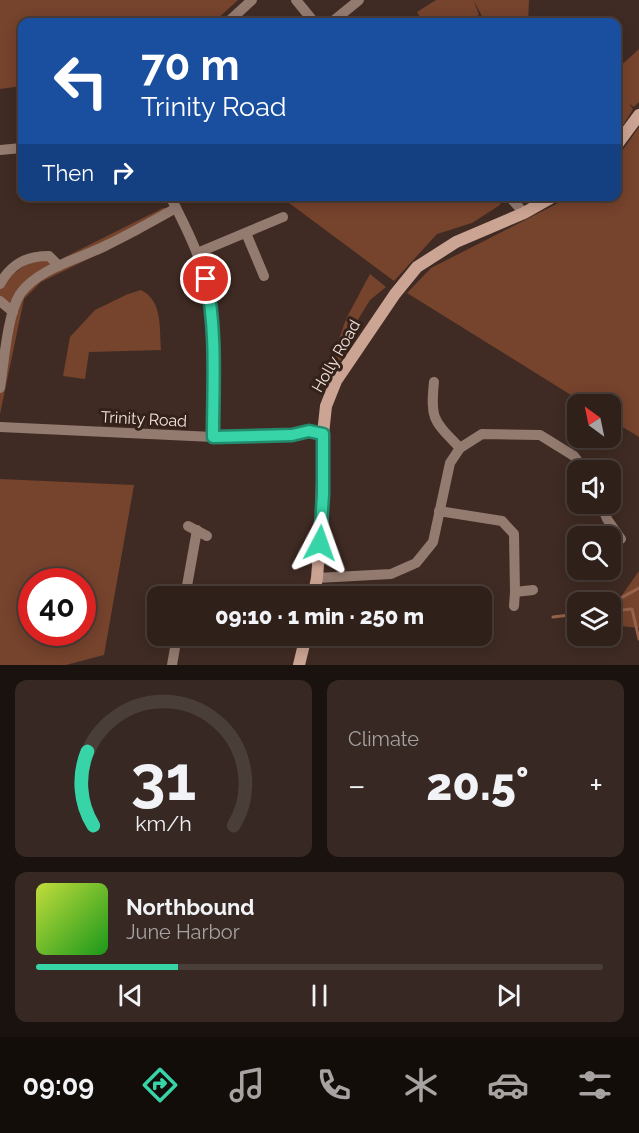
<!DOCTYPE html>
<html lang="en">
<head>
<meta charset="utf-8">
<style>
	body { margin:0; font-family:Raleway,sans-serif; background:#372823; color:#f1f3f6; height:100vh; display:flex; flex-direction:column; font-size:22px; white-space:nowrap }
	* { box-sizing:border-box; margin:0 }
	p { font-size:20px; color:#a7a3a2 }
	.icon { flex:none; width:33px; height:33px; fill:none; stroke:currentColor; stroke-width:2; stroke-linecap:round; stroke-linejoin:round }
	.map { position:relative; height:665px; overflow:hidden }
	.drawer { display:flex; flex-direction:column; gap:15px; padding:15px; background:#1a120e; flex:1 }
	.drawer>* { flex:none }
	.guide { position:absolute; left:18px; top:18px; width:603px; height:183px; border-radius:12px; box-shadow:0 3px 15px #0003,0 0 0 2px #4a3e39; background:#1a4fa0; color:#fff; overflow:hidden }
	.needle { width:39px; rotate:327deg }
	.tools { position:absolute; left:567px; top:394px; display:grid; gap:12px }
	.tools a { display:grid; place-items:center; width:54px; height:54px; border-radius:12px; background:#2f201a; box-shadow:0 3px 15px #0003,0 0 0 2px #4a3e39; font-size:30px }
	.speed { position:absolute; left:18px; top:568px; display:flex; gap:12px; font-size:30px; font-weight:700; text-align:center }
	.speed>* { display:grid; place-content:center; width:78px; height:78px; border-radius:50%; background:#2f201a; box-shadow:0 3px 15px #0003,0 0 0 2px #4a3e39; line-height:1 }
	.speed .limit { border:9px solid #d22; background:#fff; color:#111 }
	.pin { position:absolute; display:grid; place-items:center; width:51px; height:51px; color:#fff; margin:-26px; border:3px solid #fff; border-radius:50%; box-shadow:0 2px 6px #0007 }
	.me { position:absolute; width:66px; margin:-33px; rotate:4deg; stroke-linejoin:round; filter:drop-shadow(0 0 4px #0008) }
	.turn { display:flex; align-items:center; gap:21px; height:126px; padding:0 24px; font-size:27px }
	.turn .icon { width:78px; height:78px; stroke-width:2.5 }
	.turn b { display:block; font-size:42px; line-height:51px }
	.then { display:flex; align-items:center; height:57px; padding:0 24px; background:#0003; gap:12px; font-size:22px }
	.big { font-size:45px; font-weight:800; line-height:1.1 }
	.drawer .tile { flex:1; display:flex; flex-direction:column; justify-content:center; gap:9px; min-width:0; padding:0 21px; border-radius:12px; background:#372823 }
	.drawer .dial { align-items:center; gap:0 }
	.dial svg { height:156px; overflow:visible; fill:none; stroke:#4a3e39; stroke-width:7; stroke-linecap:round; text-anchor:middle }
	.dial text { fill:#f1f3f6; stroke:none }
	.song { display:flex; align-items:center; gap:18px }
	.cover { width:72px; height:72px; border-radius:9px; background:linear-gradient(135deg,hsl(70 70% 55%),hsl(120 70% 35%)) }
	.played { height:6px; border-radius:3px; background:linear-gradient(90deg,#36d4a7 25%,#4a3e39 25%) }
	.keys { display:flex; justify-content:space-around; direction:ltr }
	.heat { display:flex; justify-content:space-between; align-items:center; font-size:33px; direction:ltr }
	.drawer .tiles { flex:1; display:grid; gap:15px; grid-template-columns:1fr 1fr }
	.tile:last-child { grid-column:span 2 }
	.trip { position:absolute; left:147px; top:586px; width:345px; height:60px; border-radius:12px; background:#2f201a; box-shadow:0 3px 15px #0003,0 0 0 2px #4a3e39; font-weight:800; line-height:60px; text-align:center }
	.tab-bar { display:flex; height:96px; justify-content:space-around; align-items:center; background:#130d0a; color:#a7a3a2 }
	.tab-bar .icon { width:42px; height:42px }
	.tab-bar .selected { color:#36d4a7 }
	.tab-bar b { font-size:27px; color:#f1f3f6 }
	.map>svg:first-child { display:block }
</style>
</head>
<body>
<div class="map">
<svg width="639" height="665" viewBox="0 0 639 665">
	<rect width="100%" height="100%" fill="#3f2b23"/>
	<!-- green -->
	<g fill="#76432d" fill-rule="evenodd">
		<path d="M0,0H238L214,22H22V86L0,89Z"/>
		<path d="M436,0H529L528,22H485L474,1L479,15L466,22H423L417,12Z"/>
		<path d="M639,49V102L634,107L629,104L633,109L617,135V69Z"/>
		<path d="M639,127V437L611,420L610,405H587L407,293L431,268L570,197L616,196L617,158Z"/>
		<path d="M281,197H501L500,205L472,223L437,234L394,281Z"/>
		<path d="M163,208H176L142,227L140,234L41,282L24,299L0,414V354L13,312L0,301V284L37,256L59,266L63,258Z"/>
		<path d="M370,274L386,287L370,300L356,323L349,348L323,385L346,319Z"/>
		<path d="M141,290C163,301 159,328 161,350L89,352L85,379L63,376L70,337L95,310L128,294Z"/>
		<path d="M0,479L134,485L104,655L66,665H0ZM32,582H82V633H32Z"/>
		<path d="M639,571V628L621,626L615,605Z"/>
	</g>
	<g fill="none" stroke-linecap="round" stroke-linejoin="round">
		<!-- stream -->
		<g stroke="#98624b" stroke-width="3">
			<path d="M610,604L639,588"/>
			<path d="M610,611L632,609L639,639"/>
			<path d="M553,617L578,614"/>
		</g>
		<!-- street -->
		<g stroke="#947b70" stroke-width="10">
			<path d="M296,0L314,22"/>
			<path d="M228,22L252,0"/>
			<path d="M332,22L359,0"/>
			<path d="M0,150L22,148"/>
			<path d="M170,196C187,229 204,263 210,299C217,344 214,392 213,437"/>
			<path d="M509,196L524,213"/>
			<path d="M246,233L264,276"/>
			<path d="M197,253L283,217"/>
			<path d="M0,284C11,264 26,256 49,256L59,266"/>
			<path d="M0,301L13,312"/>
			<path d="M434,382C430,420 434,421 460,448"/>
			<path d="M0,388C4,363 7,315 20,294C38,268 80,259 107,245C130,234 153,221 176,208"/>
			<path d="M0,427L213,437L292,435L309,431L323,434"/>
			<path d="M601,504L607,519L621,539"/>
			<path d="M439,511L502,521L514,534L515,592L514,606"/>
			<path d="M188,526L207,536"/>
			<path d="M317,578L391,574L416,563L433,542L450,463L460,448L482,434L540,435L574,456L585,471"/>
			<path d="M515,592L533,590"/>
			<path d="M185,597L197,530"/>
			<path d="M172,665L177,636"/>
		</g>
		<!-- secondary -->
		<g stroke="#cca493" stroke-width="12">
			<path d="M616,146L639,115"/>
			<path d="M313,597L317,578L321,526L323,434L326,406L336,381L395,294L417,267L456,242L524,213L554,196"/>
			<path d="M299,665L306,636"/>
		</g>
	</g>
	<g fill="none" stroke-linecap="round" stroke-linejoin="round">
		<!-- route casing -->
		<g stroke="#238a6d" stroke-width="15">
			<path id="route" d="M206,279C217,331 213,384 213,437L292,435L309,431L323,434V494L320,543"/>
		</g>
		<!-- route -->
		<use href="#route" stroke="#36d4a7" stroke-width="10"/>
	</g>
	<g text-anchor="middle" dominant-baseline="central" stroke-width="6" stroke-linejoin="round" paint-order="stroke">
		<!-- street labels -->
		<g font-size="16" fill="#f1e4de" stroke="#342119">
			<text transform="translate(336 356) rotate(-60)">Holly Road</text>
			<text transform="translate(144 419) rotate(3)">Trinity Road</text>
		</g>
	</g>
</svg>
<div class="tools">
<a><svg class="needle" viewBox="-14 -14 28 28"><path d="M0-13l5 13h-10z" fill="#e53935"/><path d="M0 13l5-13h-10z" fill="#a7a3a2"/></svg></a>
<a><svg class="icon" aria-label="sound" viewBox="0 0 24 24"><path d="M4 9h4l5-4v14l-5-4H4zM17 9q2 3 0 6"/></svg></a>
<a><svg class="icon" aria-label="search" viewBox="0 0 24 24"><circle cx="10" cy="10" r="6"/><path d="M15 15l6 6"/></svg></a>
<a><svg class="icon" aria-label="layers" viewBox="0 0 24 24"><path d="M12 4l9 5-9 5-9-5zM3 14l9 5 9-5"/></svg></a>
</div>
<div class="speed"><div class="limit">40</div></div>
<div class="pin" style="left:206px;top:279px;background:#d93025"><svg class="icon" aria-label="arrive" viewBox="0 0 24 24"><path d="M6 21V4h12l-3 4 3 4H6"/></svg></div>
<svg class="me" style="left:320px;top:543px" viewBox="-20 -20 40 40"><path d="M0-17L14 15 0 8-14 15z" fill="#36d4a7" stroke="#fff" stroke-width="4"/></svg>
<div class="trip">09:10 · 1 min · 250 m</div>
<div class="guide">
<div class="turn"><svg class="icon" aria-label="left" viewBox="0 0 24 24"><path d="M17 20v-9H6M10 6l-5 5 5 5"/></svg><div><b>70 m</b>Trinity Road</div></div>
<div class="then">Then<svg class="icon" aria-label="right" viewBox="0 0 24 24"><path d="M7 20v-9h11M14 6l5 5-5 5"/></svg></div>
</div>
</div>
<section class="drawer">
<div class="tiles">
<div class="tile dial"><svg viewBox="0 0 100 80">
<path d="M14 69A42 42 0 1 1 86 69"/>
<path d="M14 69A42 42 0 0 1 11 31" stroke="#36d4a7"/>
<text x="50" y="56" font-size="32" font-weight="700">31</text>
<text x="50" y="72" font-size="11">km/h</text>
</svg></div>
<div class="tile"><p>Climate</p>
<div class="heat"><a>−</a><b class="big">20.5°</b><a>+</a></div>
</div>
<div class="tile">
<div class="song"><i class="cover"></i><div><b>Northbound</b><p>June Harbor</p></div></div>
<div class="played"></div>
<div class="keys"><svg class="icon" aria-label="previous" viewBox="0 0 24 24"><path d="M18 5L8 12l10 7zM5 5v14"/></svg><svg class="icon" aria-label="pause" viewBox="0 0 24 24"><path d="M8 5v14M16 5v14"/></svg><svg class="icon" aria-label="next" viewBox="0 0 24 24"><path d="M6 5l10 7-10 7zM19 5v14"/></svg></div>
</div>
</div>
</section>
<nav class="tab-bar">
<b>09:09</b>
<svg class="icon selected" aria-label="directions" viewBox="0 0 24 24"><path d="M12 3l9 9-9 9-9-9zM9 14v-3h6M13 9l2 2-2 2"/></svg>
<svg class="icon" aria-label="music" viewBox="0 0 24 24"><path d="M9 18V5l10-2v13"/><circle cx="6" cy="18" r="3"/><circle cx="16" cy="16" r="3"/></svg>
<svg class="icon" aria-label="phone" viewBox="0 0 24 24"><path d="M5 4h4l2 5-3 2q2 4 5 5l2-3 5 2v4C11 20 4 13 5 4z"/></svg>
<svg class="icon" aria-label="climate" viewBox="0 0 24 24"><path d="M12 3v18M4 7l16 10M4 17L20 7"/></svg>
<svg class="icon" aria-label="car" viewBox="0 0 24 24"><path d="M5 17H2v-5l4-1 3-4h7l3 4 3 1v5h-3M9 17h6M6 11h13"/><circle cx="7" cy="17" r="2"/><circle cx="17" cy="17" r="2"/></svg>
<svg class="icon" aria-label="filters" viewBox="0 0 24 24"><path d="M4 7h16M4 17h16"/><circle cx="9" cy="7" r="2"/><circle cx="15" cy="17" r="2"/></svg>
</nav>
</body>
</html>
